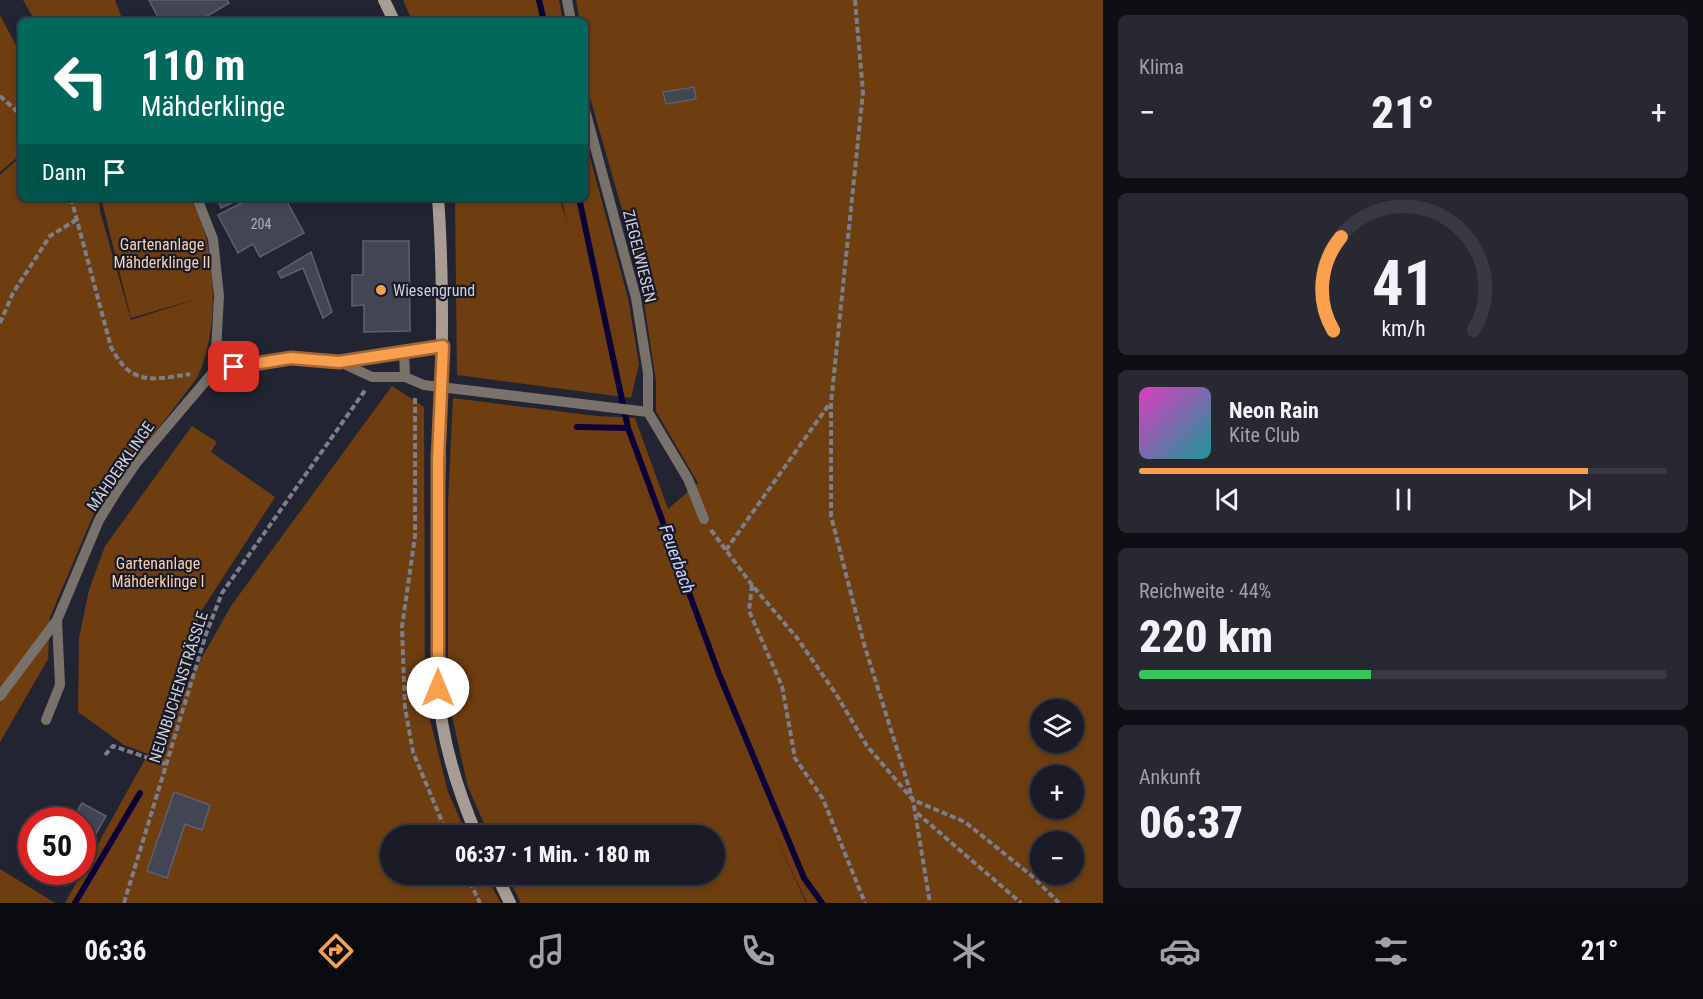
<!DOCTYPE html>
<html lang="de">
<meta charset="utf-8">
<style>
:root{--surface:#1a1b26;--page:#272832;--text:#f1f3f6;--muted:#9fa1a7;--line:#383943;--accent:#fa9f4e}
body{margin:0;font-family:"Roboto Condensed",sans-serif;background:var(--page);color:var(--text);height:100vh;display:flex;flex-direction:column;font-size:22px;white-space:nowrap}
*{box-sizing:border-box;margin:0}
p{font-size:20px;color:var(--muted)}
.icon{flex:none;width:33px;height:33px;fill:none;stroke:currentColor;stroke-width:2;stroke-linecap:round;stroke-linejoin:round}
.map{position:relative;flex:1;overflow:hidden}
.details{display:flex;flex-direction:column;gap:15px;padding:15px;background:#0e0f15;width:600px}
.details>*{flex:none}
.guide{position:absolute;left:18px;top:18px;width:570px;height:183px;border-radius:9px;box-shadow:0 3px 9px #0003,0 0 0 2px var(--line);background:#00695c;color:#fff;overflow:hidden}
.tools{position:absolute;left:1030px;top:699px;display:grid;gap:12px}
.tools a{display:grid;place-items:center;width:54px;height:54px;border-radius:50%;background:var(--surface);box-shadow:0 3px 9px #0003,0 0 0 2px var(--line);font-size:30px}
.speed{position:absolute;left:18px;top:807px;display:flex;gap:12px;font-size:30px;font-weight:700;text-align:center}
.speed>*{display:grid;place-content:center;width:78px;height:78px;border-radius:50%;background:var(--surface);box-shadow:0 3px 9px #0003,0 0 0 2px var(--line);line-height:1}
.speed .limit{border:9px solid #d22;background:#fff;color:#111}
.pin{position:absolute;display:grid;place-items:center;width:51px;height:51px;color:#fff;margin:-26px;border-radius:12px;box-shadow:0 3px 9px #0006}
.me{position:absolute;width:66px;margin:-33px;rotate:0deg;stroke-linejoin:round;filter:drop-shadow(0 0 4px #0008)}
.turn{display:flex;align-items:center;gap:21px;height:126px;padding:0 24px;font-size:27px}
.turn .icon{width:78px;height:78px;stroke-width:2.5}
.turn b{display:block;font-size:42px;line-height:51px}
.then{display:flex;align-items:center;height:57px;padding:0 24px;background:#0003;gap:12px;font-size:22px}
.big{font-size:45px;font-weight:800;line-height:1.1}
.details .widget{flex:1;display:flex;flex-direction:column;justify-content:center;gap:9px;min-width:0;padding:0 21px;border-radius:9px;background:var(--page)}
.details .dial{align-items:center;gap:0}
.dial svg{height:156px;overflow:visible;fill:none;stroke:var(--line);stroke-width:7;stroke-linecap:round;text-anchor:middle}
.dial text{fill:var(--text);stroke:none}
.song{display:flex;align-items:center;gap:18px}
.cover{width:72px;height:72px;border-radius:9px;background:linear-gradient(135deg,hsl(310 70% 55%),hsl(180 70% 35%))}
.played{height:6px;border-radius:3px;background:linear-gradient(90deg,var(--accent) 85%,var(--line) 85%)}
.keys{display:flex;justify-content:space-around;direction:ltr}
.heat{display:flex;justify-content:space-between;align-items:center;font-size:33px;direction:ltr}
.charge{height:9px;border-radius:4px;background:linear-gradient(90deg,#34c759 44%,var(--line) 0)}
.trip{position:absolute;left:380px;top:825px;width:345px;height:60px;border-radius:30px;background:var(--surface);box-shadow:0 3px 9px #0003,0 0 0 2px var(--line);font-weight:800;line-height:60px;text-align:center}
.tabs{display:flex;height:96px;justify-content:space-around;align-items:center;background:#0a0b0f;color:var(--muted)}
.tabs .icon{width:42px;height:42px}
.tabs .current{color:var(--accent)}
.tabs b{font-size:27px;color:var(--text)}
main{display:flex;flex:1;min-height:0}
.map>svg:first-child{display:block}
.green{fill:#6e3e10;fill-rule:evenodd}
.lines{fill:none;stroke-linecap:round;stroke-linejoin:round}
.stream{stroke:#0c0038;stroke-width:6}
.building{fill:#434554;stroke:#5e5f70;stroke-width:1.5}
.path{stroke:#7d7e8a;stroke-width:4;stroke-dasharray:6 3;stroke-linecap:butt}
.lane{stroke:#78716c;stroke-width:10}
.secondary{stroke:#a89d94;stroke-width:12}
.route-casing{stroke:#a26733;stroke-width:15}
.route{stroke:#fa9f4e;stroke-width:10}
.poi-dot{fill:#fa9f4e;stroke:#191a28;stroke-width:2}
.labels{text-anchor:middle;stroke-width:4.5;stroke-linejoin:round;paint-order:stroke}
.number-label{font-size:14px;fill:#adaeb8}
.park-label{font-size:16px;fill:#f8cfaf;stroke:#191a28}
.street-label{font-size:16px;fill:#d0d1da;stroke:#191a28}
.poi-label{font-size:16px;fill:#d0d1da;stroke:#191a28;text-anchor:start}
.water-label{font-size:18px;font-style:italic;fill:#cbcffd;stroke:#191a28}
</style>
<main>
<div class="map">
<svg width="1103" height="903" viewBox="0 0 1103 903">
<rect width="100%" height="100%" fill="#232432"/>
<g class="green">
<polygon points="23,0 115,0 123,21 35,21"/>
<polygon points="403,0 559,0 563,21 412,21"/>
<path d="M576,0H1103V903H807L769,822L806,903H521L507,875L714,874V836L489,835L468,787L448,699V503L453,398L597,416L635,418L668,509L698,483L656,411V381L643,296L631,241L585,80V21H580ZM1041,710H1074V742H1041ZM1041,776H1074V808H1041ZM1041,842H1074V874H1041Z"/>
<polygon points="0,15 21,55 21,154 0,172"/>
<polygon points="585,139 628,298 639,364 631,398 457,375 455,198 559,198 568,224 561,198 585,198"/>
<path d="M21,156V198H99L100,211L131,320L200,298L131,318L101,198H191C197,212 204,227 207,242C216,286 216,337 197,378L95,511L50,617L48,659L0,742V175Z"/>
<polygon points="392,386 424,407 425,700 448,792 467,835 390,836 390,874 485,875 501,903 65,903 148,754 124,745 78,712 79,638 89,590 105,546 192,426 217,442 211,452 275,497 200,613 173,709 231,606"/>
<polygon points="0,869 55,903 0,903"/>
</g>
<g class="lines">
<g class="stream">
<polyline points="539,0 544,21"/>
<polyline points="579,198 628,428 719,674 804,878 822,903"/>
<polyline points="577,427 628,428"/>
<polyline points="75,903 140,793"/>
</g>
</g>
<g class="building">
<polygon points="149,0 227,0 229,3 199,21 160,21"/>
<polygon points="694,87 696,99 666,104 663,92"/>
<polygon points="217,198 240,198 240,199 221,208"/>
<polygon points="251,198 285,198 304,233 260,257 253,244 238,253 218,215"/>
<polygon points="363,241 409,241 410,331 364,332 364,305 352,306 352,275 363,275"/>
<polygon points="311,252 332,312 323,318 303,268 281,278 278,272"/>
<polygon points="174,792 210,805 202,830 185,824 167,878 147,871"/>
<polygon points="82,803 106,816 82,858 82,820 72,820"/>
<polygon points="43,872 75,872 66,886"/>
</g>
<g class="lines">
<g class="path">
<polyline points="855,0 863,92 831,403 831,516 864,644 913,800 930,903"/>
<polyline points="0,96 21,115"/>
<path d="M71,198L111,347C131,386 152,380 190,374"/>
<polyline points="0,323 13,293 50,236 76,220"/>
<polyline points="415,398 415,536 402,627 405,708 413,752 448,836"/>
<polyline points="711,530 752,585 797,638 836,694 867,746 913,800 965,822 1032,876 1059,903"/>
<polyline points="726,550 830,403"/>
<polyline points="752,585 749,611 782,686 795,758 823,799 865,903"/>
<polyline points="105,755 113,746 166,764"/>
<polyline points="917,813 1021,903"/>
<polyline points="466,874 480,903"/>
<polyline points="124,903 206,634 222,593 366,389"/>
</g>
<g class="lane">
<polyline points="567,0 571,21"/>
<polyline points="585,110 636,298 648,373 648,412"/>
<polyline points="197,198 213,239 219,296 215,370"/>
<polyline points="404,352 405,377"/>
<polyline points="340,362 372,377 405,377 424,385 648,412 688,479 704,519"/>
<polyline points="0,696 57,620 99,520 117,491 137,462 215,370 291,358 339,362 443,346"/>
<polyline points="46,720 60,685 57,620"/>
</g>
<g class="secondary">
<polyline points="384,0 394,21"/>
<path d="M438,198C447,320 438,442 438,565C439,605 436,647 438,687C441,739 457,789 477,836"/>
<polyline points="496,874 510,903"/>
</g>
</g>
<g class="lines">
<g class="route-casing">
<polyline id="route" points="234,367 291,358 339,362 443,346 438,460 438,688"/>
</g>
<use href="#route" class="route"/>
</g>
<circle class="poi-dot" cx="381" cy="290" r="6"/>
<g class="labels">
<g class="number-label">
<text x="261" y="229">204</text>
</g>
<g class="park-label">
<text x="162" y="250">Gartenanlage<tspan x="162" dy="18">Mähderklinge II</tspan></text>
<text x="158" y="569">Gartenanlage<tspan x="158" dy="18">Mähderklinge I</tspan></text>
</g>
<g class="street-label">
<text transform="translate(640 256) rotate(76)" y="6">ZIEGELWIESEN</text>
<text transform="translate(120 466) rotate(-55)" y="6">MÄHDERKLINGE</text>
<text transform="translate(178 687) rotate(-72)" y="6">NEUNBUCHENSTRÄSSLE</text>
</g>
<g class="poi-label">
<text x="393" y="296">Wiesengrund</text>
</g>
<g class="water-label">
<text transform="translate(677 559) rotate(70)" y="6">Feuerbach</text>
</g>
</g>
</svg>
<div class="tools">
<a><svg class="icon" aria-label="layers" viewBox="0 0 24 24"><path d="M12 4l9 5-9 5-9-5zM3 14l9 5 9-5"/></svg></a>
<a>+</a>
<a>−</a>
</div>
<div class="speed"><div class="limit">50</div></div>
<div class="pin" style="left:234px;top:367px;background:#d93025"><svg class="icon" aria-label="arrive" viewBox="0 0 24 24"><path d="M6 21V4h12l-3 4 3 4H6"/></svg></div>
<svg class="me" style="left:438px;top:688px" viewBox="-20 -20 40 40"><circle r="19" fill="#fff"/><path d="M0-13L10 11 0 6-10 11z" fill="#fa9f4e"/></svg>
<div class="trip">06:37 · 1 Min. · 180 m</div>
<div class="guide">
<div class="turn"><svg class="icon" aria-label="left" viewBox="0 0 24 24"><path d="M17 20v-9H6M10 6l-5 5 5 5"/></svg><div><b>110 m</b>Mähderklinge</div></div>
<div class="then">Dann<svg class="icon" aria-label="arrive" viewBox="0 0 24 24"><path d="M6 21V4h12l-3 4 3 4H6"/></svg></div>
</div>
</div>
<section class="details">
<div class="widget"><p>Klima</p>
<div class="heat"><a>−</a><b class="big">21°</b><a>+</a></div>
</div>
<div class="widget dial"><svg viewBox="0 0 100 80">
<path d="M14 69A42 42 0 1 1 86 69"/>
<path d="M14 69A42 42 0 0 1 18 21" stroke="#fa9f4e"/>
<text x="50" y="56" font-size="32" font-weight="700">41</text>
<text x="50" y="72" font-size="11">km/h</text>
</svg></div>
<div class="widget">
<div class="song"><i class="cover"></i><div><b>Neon Rain</b><p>Kite Club</p></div></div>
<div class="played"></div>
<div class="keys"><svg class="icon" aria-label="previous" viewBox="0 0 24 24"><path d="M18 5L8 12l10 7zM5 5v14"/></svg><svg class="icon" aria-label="pause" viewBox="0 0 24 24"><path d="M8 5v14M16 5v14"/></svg><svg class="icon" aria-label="next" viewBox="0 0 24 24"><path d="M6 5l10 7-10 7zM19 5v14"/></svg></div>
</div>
<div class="widget"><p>Reichweite · 44%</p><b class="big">220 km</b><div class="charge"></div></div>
<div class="widget"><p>Ankunft</p><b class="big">06:37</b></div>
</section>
</main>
<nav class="tabs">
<b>06:36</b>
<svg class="icon current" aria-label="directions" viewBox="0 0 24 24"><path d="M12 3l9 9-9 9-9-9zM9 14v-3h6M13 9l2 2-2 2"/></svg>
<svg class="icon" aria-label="music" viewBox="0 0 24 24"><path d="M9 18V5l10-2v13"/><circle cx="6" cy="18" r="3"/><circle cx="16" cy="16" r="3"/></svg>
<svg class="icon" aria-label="phone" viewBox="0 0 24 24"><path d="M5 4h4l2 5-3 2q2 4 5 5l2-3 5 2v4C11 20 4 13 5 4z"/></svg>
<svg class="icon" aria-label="climate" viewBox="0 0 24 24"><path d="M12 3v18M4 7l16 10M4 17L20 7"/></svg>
<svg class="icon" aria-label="car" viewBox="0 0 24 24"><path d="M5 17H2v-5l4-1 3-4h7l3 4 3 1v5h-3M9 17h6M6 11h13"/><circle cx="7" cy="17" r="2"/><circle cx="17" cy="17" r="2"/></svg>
<svg class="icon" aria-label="filters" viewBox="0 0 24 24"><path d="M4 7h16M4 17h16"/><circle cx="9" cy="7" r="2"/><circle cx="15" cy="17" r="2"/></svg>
<b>21°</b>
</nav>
